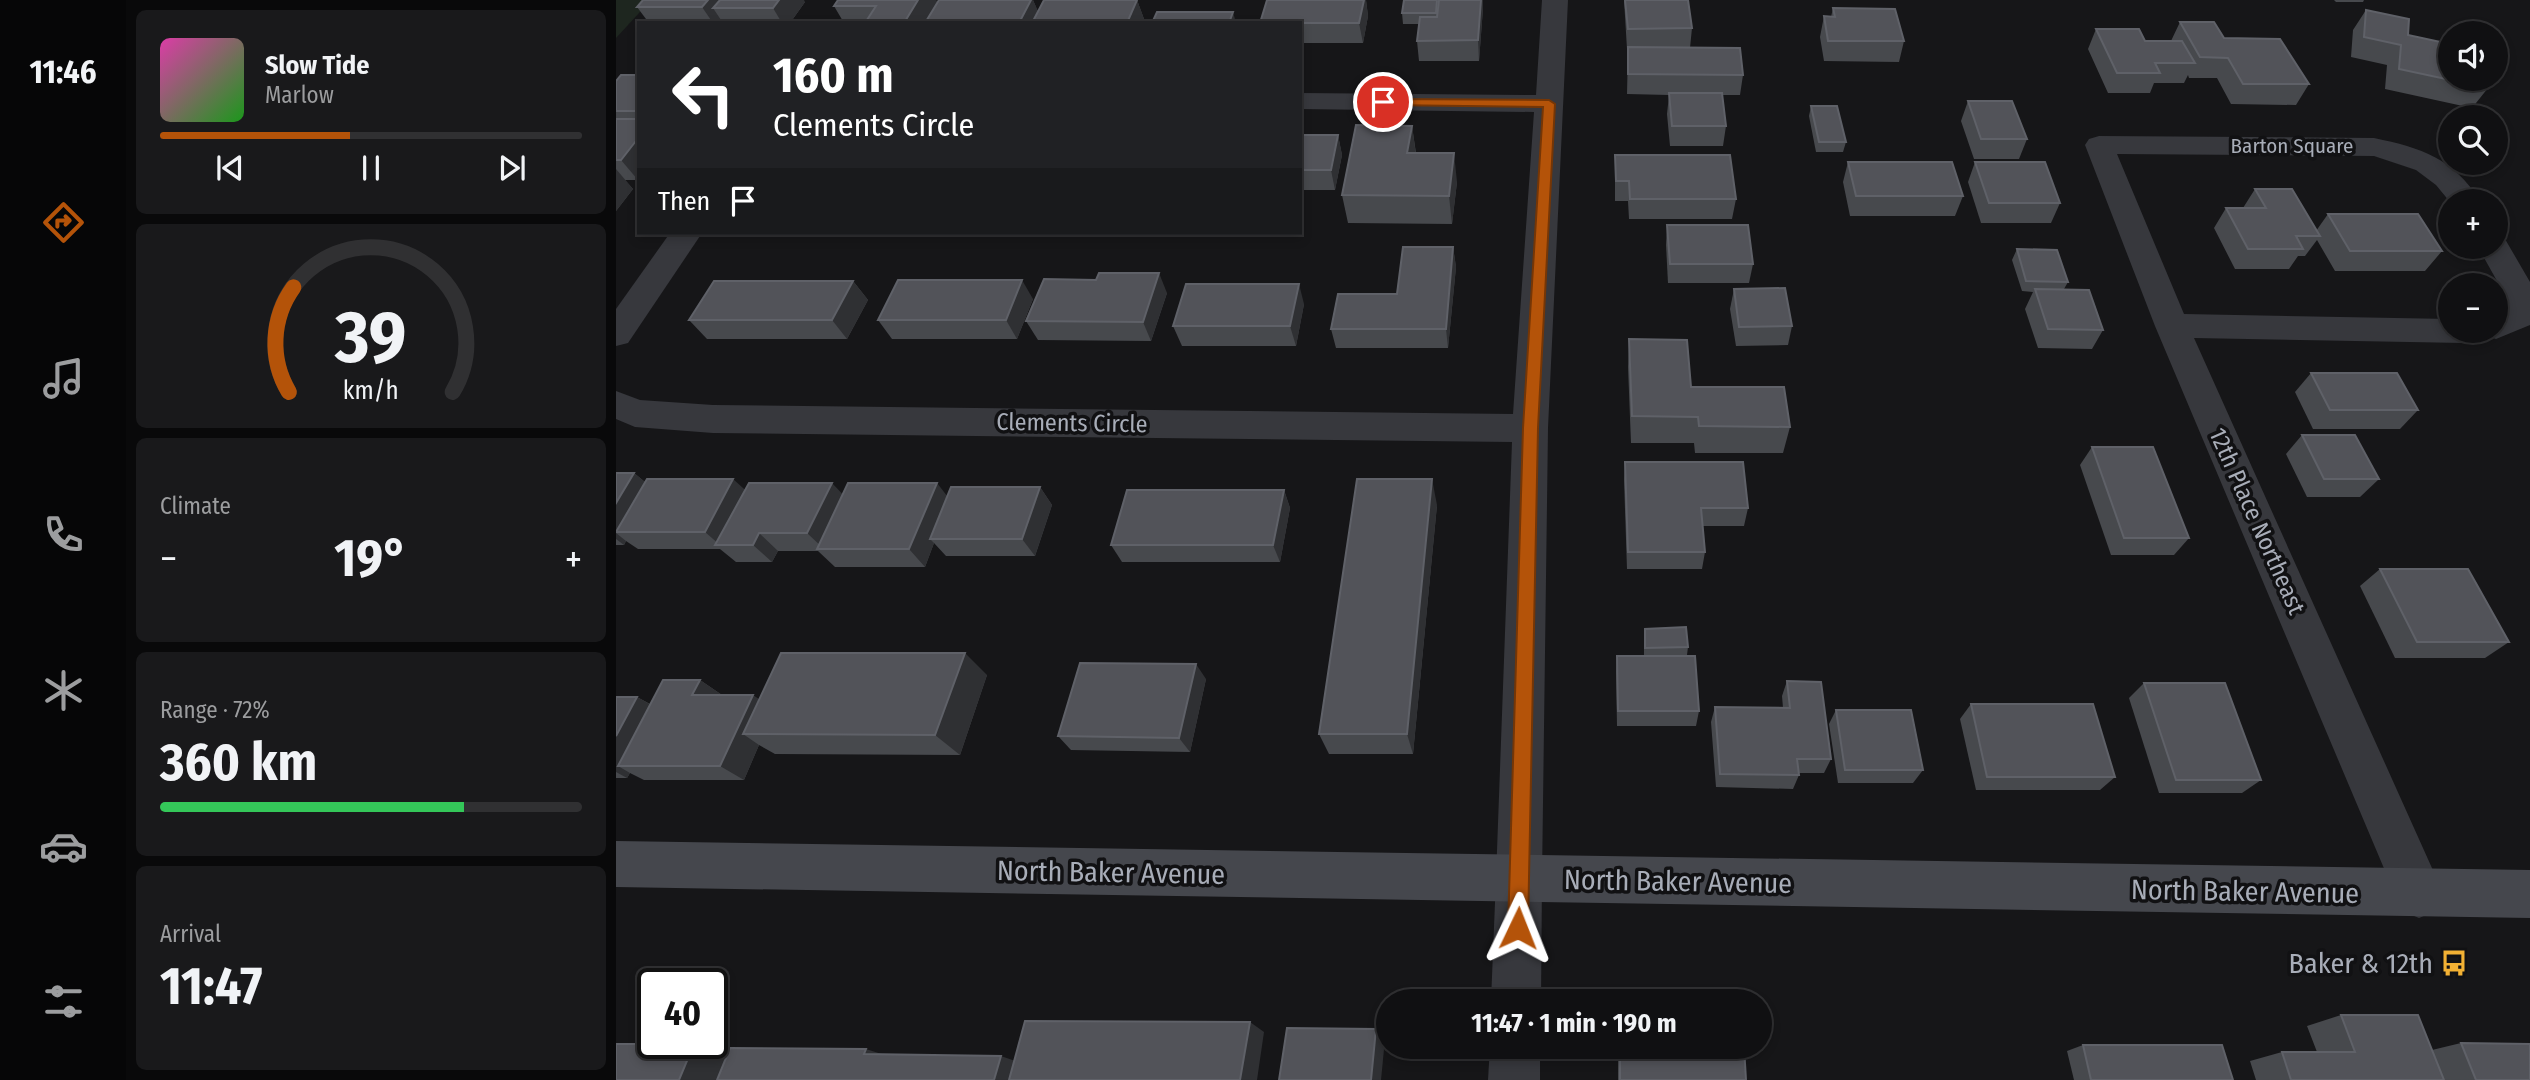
<!DOCTYPE html>
<meta charset="utf-8">
<style>
:root{--surface:#101012;--page:#19191b;--text:#f1f3f6;--muted:#9c9d9f;--line:#303032;--accent:#b45309}
body{margin:0;font-family:"Fira Sans Condensed",sans-serif;background:var(--page);color:var(--text);height:100vh;display:flex;flex-direction:column;font-size:26px;white-space:nowrap}
*{box-sizing:border-box;margin:0}
p{font-size:23px;color:var(--muted)}
.icon{flex:none;width:38px;height:38px;fill:none;stroke:currentColor;stroke-width:2;stroke-linecap:round;stroke-linejoin:round}
.map{position:relative;flex:1;overflow:hidden}
.side{display:flex;flex-direction:column;gap:10px;padding:10px;background:#09090a;width:490px}
.side>*{flex:none}
.guide{position:absolute;left:21px;top:21px;width:665px;height:214px;border-radius:0px;box-shadow:0 4px 10px #0003,0 0 0 2px var(--line);background:#202124;color:#fff;overflow:hidden}
.controls{position:absolute;left:1822px;top:21px;display:grid;gap:14px}
.controls a{display:grid;place-items:center;width:70px;height:70px;border-radius:50%;background:var(--surface);box-shadow:0 4px 10px #0003,0 0 0 2px var(--line);font-size:35px}
.speed{position:absolute;left:21px;top:968px;display:flex;gap:14px;font-size:35px;font-weight:700;text-align:center}
.speed>*{display:grid;place-content:center;width:91px;height:91px;border-radius:50%;background:var(--surface);box-shadow:0 4px 10px #0003,0 0 0 2px var(--line);line-height:1}
.speed .limit{border:4px solid #111;border-radius:10px;background:#fff;color:#111}
.pin{position:absolute;display:grid;place-items:center;width:60px;height:60px;color:#fff;margin:-30px;border:4px solid #fff;border-radius:50%;box-shadow:0 2px 7px #0007}
.me{position:absolute;width:77px;margin:-38px;rotate:2deg;stroke-linejoin:round;filter:drop-shadow(0 0 5px #0008)}
.turn{display:flex;align-items:center;gap:24px;height:147px;padding:0 21px;font-size:32px}
.turn .icon{width:91px;height:91px;stroke-width:2.5}
.turn b{display:block;font-size:49px;line-height:60px}
.then{display:flex;align-items:center;height:66px;padding:0 21px;background:#0003;gap:14px;font-size:26px}
.big{font-size:52px;font-weight:700;line-height:1.1}
.side .card{flex:1;display:flex;flex-direction:column;justify-content:center;gap:10px;min-width:0;padding:0 24px;border-radius:10px;background:var(--page)}
.side .dial{align-items:center;gap:0}
.dial svg{height:182px;overflow:visible;fill:none;stroke:var(--line);stroke-width:7;stroke-linecap:round;text-anchor:middle}
.dial text{fill:var(--text);stroke:none}
.song{display:flex;align-items:center;gap:21px}
.cover{width:84px;height:84px;border-radius:10px;background:linear-gradient(135deg,hsl(320 70% 55%),hsl(120 70% 35%))}
.played{height:7px;border-radius:4px;background:linear-gradient(90deg,var(--accent) 45%,var(--line) 45%)}
.keys{display:flex;justify-content:space-around;direction:ltr}
.heat{display:flex;justify-content:space-between;align-items:center;font-size:38px;direction:ltr}
.charge{height:10px;border-radius:5px;background:linear-gradient(90deg,#34c759 72%,var(--line) 0)}
.trip{position:absolute;left:760px;top:989px;width:396px;height:70px;border-radius:35px;background:var(--surface);box-shadow:0 4px 10px #0003,0 0 0 2px var(--line);font-weight:700;line-height:70px;text-align:center}
main{display:flex;flex:1;min-height:0}
.tab-bar{display:flex;flex-direction:column;width:126px;justify-content:space-around;align-items:center;background:#060607;color:var(--muted)}
.tab-bar .icon{width:49px;height:49px}
.tab-bar .on{color:var(--accent)}
.tab-bar b{font-size:32px;color:var(--text)}
.map>svg:first-child{display:block}
.green{fill:#1e261f}
.lines{fill:none;stroke-linecap:round;stroke-linejoin:round}
.minor{fill:#37383d;fill-rule:evenodd}
.tertiary{fill:#37383d;fill-rule:evenodd}
.secondary{fill:#45474d;fill-rule:evenodd}
.wall{fill:#47494d}
.shaded-wall{fill:#2f3033}
.building{fill:#525359;stroke:#5f6168;stroke-width:2}
.route{fill:#b45309;stroke:#753606;stroke-width:2}
.labels{text-anchor:middle;stroke-width:7;stroke-linejoin:round;paint-order:stroke}
.far-street-label{font-size:21px;fill:#a8adb8;stroke:#111113}
.street-label{font-size:24px;fill:#a8adb8;stroke:#111113}
.near-street-label{font-size:28px;fill:#a8adb8;stroke:#111113}
.near-poi-label{font-size:28px;fill:#a8adb8;stroke:#111113;text-anchor:end}
</style>
<main>
<nav class="tab-bar">
<b>11:46</b>
<svg class="icon on" aria-label="directions" viewBox="0 0 24 24"><path d="M12 3l9 9-9 9-9-9zM9 14v-3h6M13 9l2 2-2 2"/></svg>
<svg class="icon" aria-label="music" viewBox="0 0 24 24"><path d="M9 18V5l10-2v13"/><circle cx="6" cy="18" r="3"/><circle cx="16" cy="16" r="3"/></svg>
<svg class="icon" aria-label="phone" viewBox="0 0 24 24"><path d="M5 4h4l2 5-3 2q2 4 5 5l2-3 5 2v4C11 20 4 13 5 4z"/></svg>
<svg class="icon" aria-label="climate" viewBox="0 0 24 24"><path d="M12 3v18M4 7l16 10M4 17L20 7"/></svg>
<svg class="icon" aria-label="car" viewBox="0 0 24 24"><path d="M5 17H2v-5l4-1 3-4h7l3 4 3 1v5h-3M9 17h6M6 11h13"/><circle cx="7" cy="17" r="2"/><circle cx="17" cy="17" r="2"/></svg>
<svg class="icon" aria-label="filters" viewBox="0 0 24 24"><path d="M4 7h16M4 17h16"/><circle cx="9" cy="7" r="2"/><circle cx="15" cy="17" r="2"/></svg>
</nav>
<section class="side">
<div class="card">
<div class="song"><i class="cover"></i><div><b>Slow Tide</b><p>Marlow</p></div></div>
<div class="played"></div>
<div class="keys"><svg class="icon" aria-label="previous" viewBox="0 0 24 24"><path d="M18 5L8 12l10 7zM5 5v14"/></svg><svg class="icon" aria-label="pause" viewBox="0 0 24 24"><path d="M8 5v14M16 5v14"/></svg><svg class="icon" aria-label="next" viewBox="0 0 24 24"><path d="M6 5l10 7-10 7zM19 5v14"/></svg></div>
</div>
<div class="card dial"><svg viewBox="0 0 100 80">
<path d="M14 69A42 42 0 1 1 86 69"/>
<path d="M14 69A42 42 0 0 1 16 23" stroke="#b45309"/>
<text x="50" y="56" font-size="32" font-weight="700">39</text>
<text x="50" y="72" font-size="11">km/h</text>
</svg></div>
<div class="card"><p>Climate</p>
<div class="heat"><a>−</a><b class="big">19°</b><a>+</a></div>
</div>
<div class="card"><p>Range · 72%</p><b class="big">360 km</b><div class="charge"></div></div>
<div class="card"><p>Arrival</p><b class="big">11:47</b></div>
</section>
<div class="map">
<svg width="1914" height="1080" viewBox="0 0 1914 1080">
<rect width="100%" height="100%" fill="#161618"/>
<polygon class="green" points="0,0 35,0 0,38"/>
<g class="lines">
<g class="minor">
<polygon points="926,0 952,0 932,428 926,878 920,895 903,901 886,895 880,878 896,442 97,433 19,427 0,419 0,391 24,400 97,405 897,414 918,112 684,109 684,93 920,95"/>
<path d="M1483,136L1758,138C1806,148 1837,158 1864,201L1834,202L1820,185L1800,170L1758,156L1501,154L1568,314L1834,319V331H1865L1860,340L1848,343L1578,338L1820,877L1827,894L1820,911L1803,918L1786,911L1539,326L1469,145L1473,139Z"/>
<polygon points="54,233 86,233 12,343 0,346 0,309"/>
<polygon points="1880,237 1889,239 1914,282 1914,325 1880,339 1868,335 1865,331 1880,331 1880,313 1887,310 1890,297 1862,247 1880,247"/>
</g>
<g class="tertiary">
<polygon points="903,855 920,861 926,878 925,1001 875,1001 880,878 886,861"/>
<polygon points="874,1046 924,1046 924,1080 872,1080"/>
</g>
<polygon class="secondary" points="0,841 1914,870 1914,918 0,887"/>
</g>
<g class="wall">
<polygon points="222,0 320,0 321,2 417,0 422,12 428,0 521,0 528,19 526,23 228,23 218,6"/>
<polygon points="651,0 750,0 752,16 747,43 684,43 684,23"/>
<polygon points="823,0 867,0 867,8 863,61 803,61 801,41 803,24 787,24 786,13"/>
<polygon points="1008,0 1072,0 1076,28 1074,48 1127,75 1124,95 1106,95 1110,126 1107,146 1054,146 1051,114 1053,95 1011,94 1012,49 1011,49"/>
<polygon points="1718,0 1748,0 1747,2 1720,2"/>
<polygon points="189,2 174,23 107,23 105,20 104,23 33,23 21,7"/>
<polygon points="1217,8 1288,41 1283,62 1208,61 1204,37 1208,16 1215,17"/>
<polygon points="1750,10 1872,88 1856,108 1769,89 1771,65 1735,57 1737,30"/>
<polygon points="1564,22 1608,38 1693,84 1680,105 1615,104 1601,78 1573,78 1572,75 1568,83 1538,83 1534,93 1492,93 1472,49 1480,29 1529,41 1555,41"/>
<polygon points="23,75 23,180 9,180 17,189 0,211 0,81"/>
<polygon points="1352,101 1411,139 1403,159 1358,159 1345,121"/>
<polygon points="1195,106 1230,142 1227,152 1200,152 1193,116"/>
<polygon points="796,126 800,153 841,182 836,224 732,223 726,195"/>
<polygon points="684,135 722,135 726,155 719,190 684,190"/>
<polygon points="999,155 1120,199 1116,219 1013,219 1012,201 999,201"/>
<polygon points="1232,162 1347,196 1339,216 1234,216 1227,182"/>
<polygon points="1359,162 1444,203 1435,223 1365,223 1352,182"/>
<polygon points="1639,189 1700,231 1712,214 1826,251 1809,271 1719,271 1701,240 1689,256 1682,256 1673,269 1619,269 1598,228 1610,208 1627,208"/>
<polygon points="1051,225 1137,264 1133,283 1052,283 1050,245"/>
<polygon points="837,247 840,267 832,348 720,348 715,329 781,294"/>
<polygon points="1401,249 1452,282 1448,289 1487,330 1476,349 1422,348 1409,309 1417,292 1406,291 1396,260"/>
<polygon points="237,281 252,300 231,339 91,339 73,320"/>
<polygon points="1118,289 1176,326 1172,345 1120,346 1114,309"/>
<polygon points="551,293 535,341 422,340 410,321"/>
<polygon points="417,299 401,339 276,339 262,320"/>
<polygon points="688,304 680,346 566,346 557,326"/>
<polygon points="1013,339 1075,387 1174,427 1167,453 1079,453 1078,443 1015,443 1012,367"/>
<polygon points="1695,373 1802,410 1784,429 1697,429 1679,392"/>
<polygon points="1686,435 1763,479 1744,497 1691,497 1670,454"/>
<polygon points="1476,447 1573,538 1558,555 1495,555 1464,465"/>
<polygon points="1009,462 1132,508 1128,526 1087,526 1089,552 1086,569 1011,569 1008,480"/>
<polygon points="0,473 18,473 29,482 129,490 227,494 332,496 424,487 436,505 419,556 330,556 318,543 309,567 219,567 202,551 162,551 156,562 120,562 104,549 22,549 10,541 8,545 0,545"/>
<polygon points="668,490 674,508 664,562 506,562 495,545"/>
<polygon points="821,505 797,754 713,754 703,734"/>
<polygon points="1764,569 1893,642 1869,658 1779,658 1744,586"/>
<polygon points="1029,629 1072,647 1071,655 1039,656 1083,711 1080,726 1001,726 1000,671 1001,656 1028,656 1028,637"/>
<polygon points="371,675 344,755 159,754 143,745 128,780 28,780 14,773 11,778 0,778 0,697 21,697 34,704 84,680 106,695 143,699"/>
<polygon points="590,679 574,752 455,750 442,736"/>
<polygon points="1171,681 1215,759 1208,773 1183,773 1183,775 1177,789 1100,787 1095,722 1099,707 1167,708 1166,696"/>
<polygon points="1528,683 1645,780 1626,793 1543,793 1513,698"/>
<polygon points="1355,704 1499,777 1484,790 1360,790 1344,719"/>
<polygon points="1220,710 1307,770 1297,783 1222,783 1213,724"/>
<polygon points="1725,1015 1816,1050 1845,1043 1914,1080 1640,1080 1634,1061 1666,1052 1701,1052 1691,1026"/>
<polygon points="1467,1045 1617,1080 1458,1080 1451,1051"/>
<polygon points="1002,1046 1128,1046 1130,1080 1002,1080"/>
</g>
<g class="shaded-wall">
<polygon points="92,0 117,0 97,8 105,20 104,23 97,23 86,7"/>
<polygon points="163,0 188,0 189,2 174,23 166,23 157,8"/>
<polygon points="302,0 320,0 322,4 311,23 288,23"/>
<polygon points="415,0 417,0 425,18 422,23 403,23"/>
<polygon points="521,0 528,19 526,23 511,23"/>
<polygon points="748,0 750,0 752,16 747,43 743,23"/>
<polygon points="865,0 867,0 867,8 863,61 862,40"/>
<polygon points="617,12 620,23 613,23"/>
<polygon points="796,126 800,155 791,153"/>
<polygon points="722,135 726,155 719,190 715,170"/>
<polygon points="23,137 23,180 22,180 5,160"/>
<polygon points="838,153 841,182 836,224 833,196"/>
<polygon points="0,169 17,189 0,211"/>
<polygon points="837,247 840,267 832,348 830,329"/>
<polygon points="543,273 551,293 535,341 527,322"/>
<polygon points="406,280 417,299 401,339 390,320"/>
<polygon points="237,281 252,300 231,339 216,320"/>
<polygon points="683,284 688,304 680,346 674,326"/>
<polygon points="18,473 40,491 0,532 0,503"/>
<polygon points="117,479 137,497 104,545 89,532"/>
<polygon points="816,479 821,505 797,754 791,734"/>
<polygon points="216,483 233,501 208,549 191,533"/>
<polygon points="321,483 335,501 314,539 318,543 309,567 293,549"/>
<polygon points="424,487 436,505 419,556 406,539"/>
<polygon points="668,490 674,508 664,562 657,545"/>
<polygon points="0,533 10,541 8,545 0,539"/>
<polygon points="143,533 162,551 156,562 137,545"/>
<polygon points="349,653 371,675 344,755 319,735"/>
<polygon points="580,664 590,679 574,752 563,738"/>
<polygon points="84,680 106,695 76,695"/>
<polygon points="137,695 159,710 127,734 143,745 128,780 104,766"/>
<polygon points="21,697 46,711 2,766 14,773 11,778 0,772 0,736"/>
<polygon points="634,1022 648,1032 641,1080 624,1080"/>
<polygon points="760,1029 769,1039 765,1080 755,1080"/>
<polygon points="78,1044 117,1054 107,1080 63,1080"/>
<polygon points="250,1049 281,1059 248,1054"/>
<polygon points="385,1056 411,1065 407,1080 378,1080"/>
</g>
<g class="building">
<polygon points="27,0 92,0 86,7 21,7"/>
<polygon points="104,0 163,0 157,8 97,8"/>
<polygon points="222,0 302,0 288,23 249,23 260,6 218,6"/>
<polygon points="323,0 415,0 403,23 309,23"/>
<polygon points="428,0 521,0 511,23 416,23"/>
<polygon points="651,0 748,0 743,23 644,23"/>
<polygon points="788,0 821,0 820,13 786,13"/>
<polygon points="823,0 865,0 862,40 801,41 804,17 821,17"/>
<polygon points="1009,0 1072,0 1076,28 1012,29"/>
<polygon points="1217,8 1279,9 1288,41 1212,41 1208,16 1219,17"/>
<polygon points="1750,10 1793,19 1792,35 1834,44 1834,79 1871,79 1872,88 1783,69 1785,45 1748,37"/>
<polygon points="541,12 617,12 613,23 536,23"/>
<polygon points="1564,22 1598,22 1608,38 1664,39 1693,84 1627,84 1612,58 1584,57"/>
<polygon points="1480,29 1523,29 1529,41 1566,41 1579,63 1539,63 1544,73 1501,73"/>
<polygon points="1012,47 1124,48 1127,75 1012,74"/>
<polygon points="5,75 23,75 23,111 0,111 0,81"/>
<polygon points="1053,93 1106,93 1110,126 1056,126"/>
<polygon points="1352,101 1396,101 1411,139 1365,139"/>
<polygon points="1195,106 1221,106 1230,142 1203,142"/>
<polygon points="0,119 23,119 23,137 5,160 0,160"/>
<polygon points="740,125 796,126 791,153 838,153 833,196 726,195"/>
<polygon points="684,135 722,135 715,170 684,170"/>
<polygon points="999,155 1114,155 1120,199 1014,199 1013,181 1000,181"/>
<polygon points="1232,162 1336,162 1347,196 1240,196"/>
<polygon points="1359,162 1429,162 1444,203 1373,203"/>
<polygon points="1639,189 1676,189 1704,236 1680,236 1687,249 1632,249 1610,208 1650,208"/>
<polygon points="1712,214 1802,214 1826,251 1734,251"/>
<polygon points="1051,225 1132,225 1137,264 1054,264"/>
<polygon points="787,247 837,247 830,329 715,329 722,294 781,294"/>
<polygon points="1401,249 1441,250 1452,282 1410,281"/>
<polygon points="483,273 543,273 527,322 410,321 428,279 480,280"/>
<polygon points="282,280 406,280 390,320 262,320"/>
<polygon points="98,281 237,281 216,320 73,320"/>
<polygon points="570,284 683,284 674,326 557,326"/>
<polygon points="1169,288 1176,326 1123,327 1118,289"/>
<polygon points="1419,289 1473,290 1487,330 1432,329"/>
<polygon points="1013,339 1071,340 1075,387 1168,387 1174,427 1083,426 1082,417 1016,416"/>
<polygon points="1695,373 1781,373 1802,410 1714,410"/>
<polygon points="1686,435 1739,435 1763,479 1708,479"/>
<polygon points="1476,447 1537,447 1573,538 1508,538"/>
<polygon points="1009,462 1127,462 1132,508 1085,508 1089,552 1012,552"/>
<polygon points="0,473 18,473 0,503"/>
<polygon points="31,479 117,479 89,532 0,532"/>
<polygon points="741,479 816,479 791,734 703,734"/>
<polygon points="133,483 216,483 191,533 143,533 137,545 99,545"/>
<polygon points="232,483 321,483 293,549 201,549"/>
<polygon points="335,487 424,487 406,539 314,539"/>
<polygon points="511,490 668,490 657,545 495,545"/>
<polygon points="1764,569 1852,569 1893,642 1801,642"/>
<polygon points="1070,627 1072,647 1029,648 1029,629"/>
<polygon points="165,653 349,653 319,735 127,734"/>
<polygon points="1001,656 1079,656 1083,711 1002,711"/>
<polygon points="464,663 580,664 563,738 442,736"/>
<polygon points="47,680 84,680 76,695 137,695 104,766 2,766"/>
<polygon points="1171,681 1205,682 1215,759 1181,759 1183,775 1104,774 1099,707 1174,708"/>
<polygon points="1528,683 1609,683 1645,780 1560,780"/>
<polygon points="0,697 21,697 0,736"/>
<polygon points="1355,704 1477,704 1499,777 1371,777"/>
<polygon points="1220,710 1295,710 1307,770 1229,770"/>
<polygon points="1725,1015 1802,1015 1828,1080 1675,1080 1666,1052 1739,1052"/>
<polygon points="409,1021 634,1022 624,1080 393,1080"/>
<polygon points="671,1028 760,1029 755,1080 663,1080"/>
<polygon points="1845,1043 1914,1044 1914,1080 1860,1080"/>
<polygon points="0,1044 78,1044 63,1080 0,1080"/>
<polygon points="1467,1045 1606,1045 1617,1080 1475,1080"/>
<polygon points="1004,1046 1128,1046 1130,1080 1004,1080"/>
<polygon points="114,1048 250,1049 248,1054 385,1056 378,1080 101,1080"/>
</g>
<polygon class="route" points="763,99 933,100 939,104 922,428 912,928 909,935 902,937 895,935 892,928 907,428 927,107 767,105 761,102"/>
<defs>
<g id="bus-bare" transform="scale(2.1)"><path d="M-5-6H5V4H4V6H2V4H-2V6H-4V4H-5ZM-3.5-4V0h7V-4ZM-3.5 1.2v1.5H-2V1.2ZM2 1.2v1.5H3.5V1.2Z" fill="#f2b134" stroke="#111113" stroke-width="2.5" paint-order="stroke"/></g>
</defs>
<g fill-rule="evenodd">
<use href="#bus-bare" x="1838" y="963"/>
</g>
<g class="labels">
<g class="far-street-label">
<text x="1676" y="153">Barton Square</text>
</g>
<g class="street-label">
<text transform="translate(456 423) rotate(1)" y="8">Clements Circle</text>
<text transform="translate(1641 521) rotate(66)" y="8">12th Place Northeast</text>
</g>
<g class="near-street-label">
<text transform="translate(495 872) rotate(1)" y="10">North Baker Avenue</text>
<text transform="translate(1062 881) rotate(1)" y="10">North Baker Avenue</text>
<text transform="translate(1629 891) rotate(1)" y="10">North Baker Avenue</text>
</g>
<g class="near-poi-label">
<text x="1817" y="973">Baker &amp; 12th</text>
</g>
</g>
</svg>
<div class="controls">
<a><svg class="icon" aria-label="sound" viewBox="0 0 24 24"><path d="M4 9h4l5-4v14l-5-4H4zM17 9q2 3 0 6"/></svg></a>
<a><svg class="icon" aria-label="search" viewBox="0 0 24 24"><circle cx="10" cy="10" r="6"/><path d="M15 15l6 6"/></svg></a>
<a>+</a>
<a>−</a>
</div>
<div class="speed"><div class="limit">40</div></div>
<div class="pin" style="left:767px;top:102px;background:#d93025"><svg class="icon" aria-label="arrive" viewBox="0 0 24 24"><path d="M6 21V4h12l-3 4 3 4H6"/></svg></div>
<svg class="me" style="left:902px;top:928px" viewBox="-20 -20 40 40"><path d="M0-17L14 15 0 8-14 15z" fill="#b45309" stroke="#fff" stroke-width="4"/></svg>
<div class="trip">11:47 · 1 min · 190 m</div>
<div class="guide">
<div class="turn"><svg class="icon" aria-label="left" viewBox="0 0 24 24"><path d="M17 20v-9H6M10 6l-5 5 5 5"/></svg><div><b>160 m</b>Clements Circle</div></div>
<div class="then">Then<svg class="icon" aria-label="arrive" viewBox="0 0 24 24"><path d="M6 21V4h12l-3 4 3 4H6"/></svg></div>
</div>
</div>
</main>
